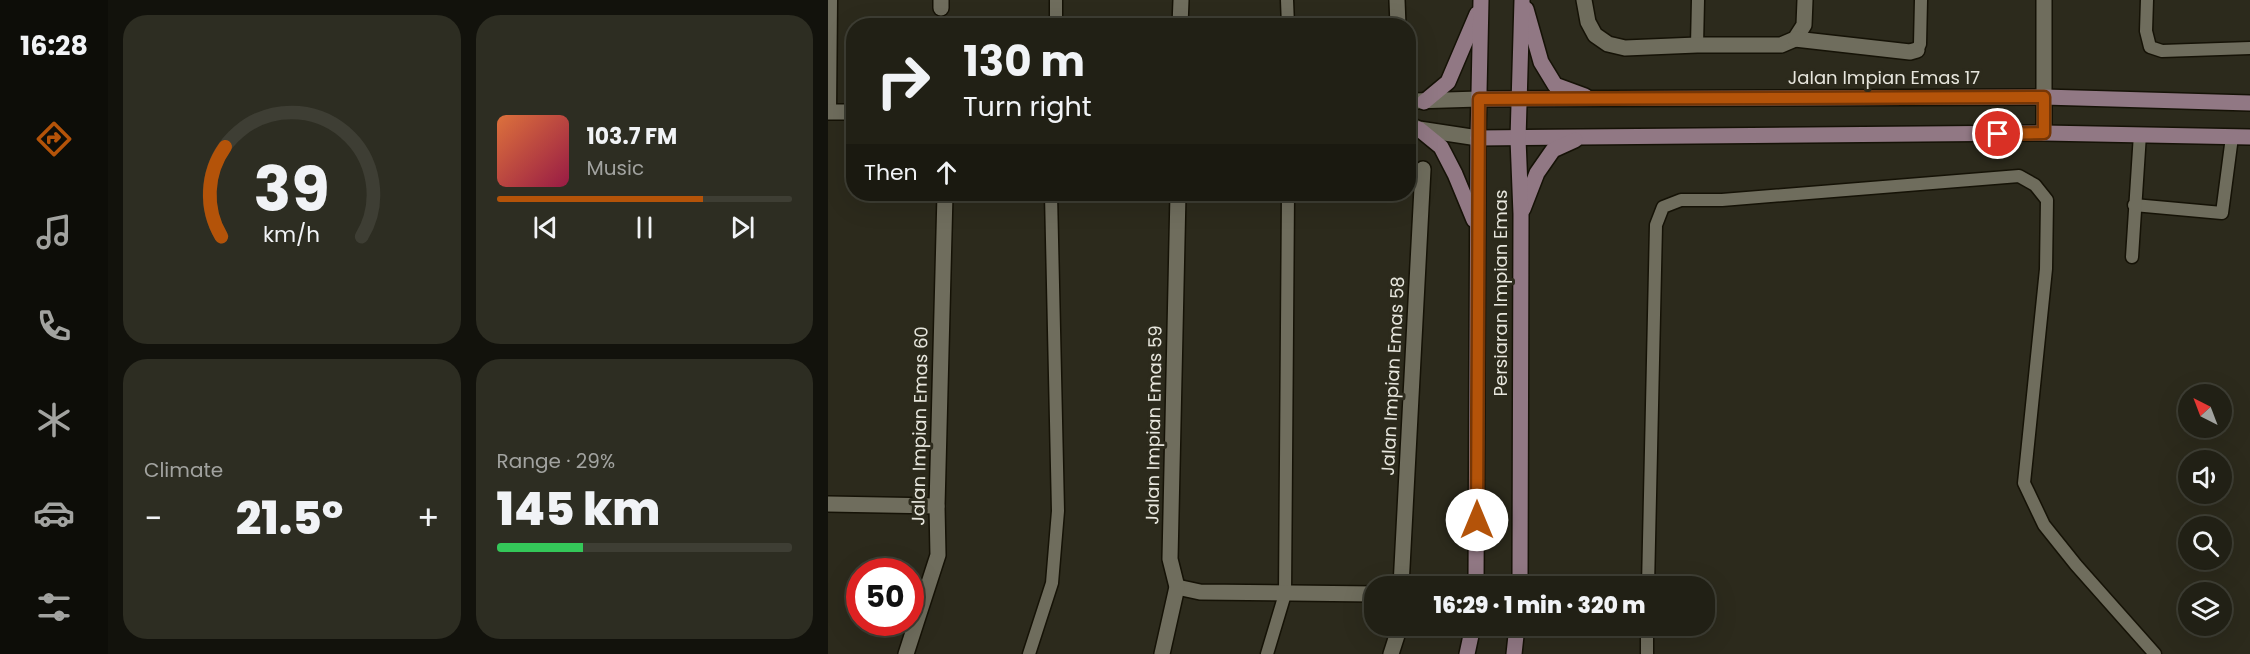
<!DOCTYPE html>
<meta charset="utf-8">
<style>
:root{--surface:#212015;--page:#2d2d22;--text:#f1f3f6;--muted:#a2a3a0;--line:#3e3e34;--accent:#b45309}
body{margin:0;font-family:Poppins,sans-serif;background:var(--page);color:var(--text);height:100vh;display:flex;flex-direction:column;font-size:22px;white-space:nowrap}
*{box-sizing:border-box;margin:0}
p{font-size:20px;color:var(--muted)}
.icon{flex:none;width:33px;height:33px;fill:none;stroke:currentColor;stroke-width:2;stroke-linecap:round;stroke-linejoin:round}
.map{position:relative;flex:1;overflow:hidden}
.panel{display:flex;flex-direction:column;gap:15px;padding:15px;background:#12120c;width:720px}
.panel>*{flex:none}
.guide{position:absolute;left:18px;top:18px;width:570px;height:183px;border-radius:24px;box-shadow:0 6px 24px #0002,0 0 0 2px var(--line);background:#212015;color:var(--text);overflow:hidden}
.needle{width:39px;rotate:318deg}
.buttons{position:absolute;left:1350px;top:384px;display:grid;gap:12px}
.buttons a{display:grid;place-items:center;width:54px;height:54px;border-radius:50%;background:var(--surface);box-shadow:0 6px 24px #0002,0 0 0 2px var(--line);font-size:30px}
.speed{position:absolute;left:18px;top:558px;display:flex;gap:12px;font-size:30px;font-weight:700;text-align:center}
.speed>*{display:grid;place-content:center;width:78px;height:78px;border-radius:50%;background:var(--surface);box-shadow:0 6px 24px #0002,0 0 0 2px var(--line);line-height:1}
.speed .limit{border:9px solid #d22;background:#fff;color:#111}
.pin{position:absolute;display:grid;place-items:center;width:51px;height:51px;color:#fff;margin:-26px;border:3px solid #fff;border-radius:50%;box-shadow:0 2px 6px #0007}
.me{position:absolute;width:66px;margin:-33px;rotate:0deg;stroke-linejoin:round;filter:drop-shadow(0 0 4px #0008)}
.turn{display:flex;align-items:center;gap:21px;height:126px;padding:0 18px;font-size:27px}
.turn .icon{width:78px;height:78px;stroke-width:2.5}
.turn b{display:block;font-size:42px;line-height:51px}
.then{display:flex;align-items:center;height:57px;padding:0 18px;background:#0003;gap:12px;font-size:22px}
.big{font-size:45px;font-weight:800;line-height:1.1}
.panel .tile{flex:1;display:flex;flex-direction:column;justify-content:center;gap:9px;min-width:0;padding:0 21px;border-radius:24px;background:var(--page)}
.panel .dial{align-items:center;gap:0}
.dial svg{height:156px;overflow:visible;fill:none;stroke:var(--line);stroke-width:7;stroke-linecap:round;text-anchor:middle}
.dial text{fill:var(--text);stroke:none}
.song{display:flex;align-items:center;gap:18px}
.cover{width:72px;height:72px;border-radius:9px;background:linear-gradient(135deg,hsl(20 70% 55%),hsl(340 70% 35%))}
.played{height:6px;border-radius:3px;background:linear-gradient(90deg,var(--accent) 70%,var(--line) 70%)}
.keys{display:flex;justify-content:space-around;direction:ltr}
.heat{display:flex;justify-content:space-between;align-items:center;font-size:33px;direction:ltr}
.charge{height:9px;border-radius:4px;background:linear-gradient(90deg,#34c759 29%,var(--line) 0)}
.panel .tiles{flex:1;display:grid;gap:15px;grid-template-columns:repeat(2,1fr)}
.trip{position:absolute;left:536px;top:576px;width:351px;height:60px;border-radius:24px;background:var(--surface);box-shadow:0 6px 24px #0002,0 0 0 2px var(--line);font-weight:800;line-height:60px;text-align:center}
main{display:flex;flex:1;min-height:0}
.tab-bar{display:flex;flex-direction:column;width:108px;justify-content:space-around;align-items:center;background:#0d0d08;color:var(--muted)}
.tab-bar .icon{width:42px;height:42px}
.tab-bar .current{color:var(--accent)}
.tab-bar b{font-size:27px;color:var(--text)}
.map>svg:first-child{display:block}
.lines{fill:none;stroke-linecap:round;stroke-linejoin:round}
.lane-casing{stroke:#151206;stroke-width:15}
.street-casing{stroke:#151206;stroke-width:18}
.secondary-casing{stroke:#151206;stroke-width:18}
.lane{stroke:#6f6d5d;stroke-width:12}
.street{stroke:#6f6d5d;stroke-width:15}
.secondary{stroke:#917884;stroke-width:15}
.route-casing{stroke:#753606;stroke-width:15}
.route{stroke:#b45309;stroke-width:10}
.labels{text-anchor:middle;stroke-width:6;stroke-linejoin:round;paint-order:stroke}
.street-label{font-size:18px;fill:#e7e6dd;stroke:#2c2a1c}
</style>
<main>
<nav class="tab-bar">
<b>16:28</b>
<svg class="icon current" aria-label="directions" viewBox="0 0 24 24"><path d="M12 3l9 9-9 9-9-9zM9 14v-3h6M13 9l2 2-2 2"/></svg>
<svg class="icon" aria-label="music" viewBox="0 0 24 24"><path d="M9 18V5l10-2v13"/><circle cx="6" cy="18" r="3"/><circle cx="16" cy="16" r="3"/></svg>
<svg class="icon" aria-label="phone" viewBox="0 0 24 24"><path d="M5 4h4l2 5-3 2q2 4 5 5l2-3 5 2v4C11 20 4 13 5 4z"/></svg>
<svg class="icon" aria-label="climate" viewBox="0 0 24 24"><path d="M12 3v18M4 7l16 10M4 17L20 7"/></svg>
<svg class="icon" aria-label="car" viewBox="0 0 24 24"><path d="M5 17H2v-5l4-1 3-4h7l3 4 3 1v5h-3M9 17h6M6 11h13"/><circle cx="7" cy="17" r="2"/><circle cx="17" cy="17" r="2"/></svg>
<svg class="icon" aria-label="filters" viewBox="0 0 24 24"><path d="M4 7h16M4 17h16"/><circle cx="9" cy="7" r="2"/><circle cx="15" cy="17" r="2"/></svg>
</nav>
<section class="panel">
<div class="tiles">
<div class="tile dial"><svg viewBox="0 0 100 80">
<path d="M14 69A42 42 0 1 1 86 69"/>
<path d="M14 69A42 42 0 0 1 16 23" stroke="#b45309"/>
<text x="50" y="56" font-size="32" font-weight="700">39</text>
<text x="50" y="72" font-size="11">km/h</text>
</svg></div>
<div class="tile">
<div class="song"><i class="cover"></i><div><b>103.7 FM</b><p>Music</p></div></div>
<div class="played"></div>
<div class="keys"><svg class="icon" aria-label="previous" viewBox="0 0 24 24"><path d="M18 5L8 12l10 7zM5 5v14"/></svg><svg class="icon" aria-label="pause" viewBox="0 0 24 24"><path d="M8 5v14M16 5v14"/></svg><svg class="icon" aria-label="next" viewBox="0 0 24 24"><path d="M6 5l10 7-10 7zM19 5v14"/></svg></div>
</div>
<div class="tile"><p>Climate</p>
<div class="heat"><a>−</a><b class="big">21.5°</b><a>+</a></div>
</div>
<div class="tile"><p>Range · 29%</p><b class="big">145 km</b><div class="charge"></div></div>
</div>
</section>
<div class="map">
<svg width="1422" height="654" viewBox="0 0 1422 654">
<rect width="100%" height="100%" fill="#2c2a1c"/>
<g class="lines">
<g class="lane-casing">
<g id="lane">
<polyline points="459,0 460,26"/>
<polyline points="1319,0 1318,31 1322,47 1334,51 1422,48"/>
<polyline points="228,26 228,0"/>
<polyline points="869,45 870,0"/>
<polyline points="1089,50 1092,44 1093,0"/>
<polyline points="2,112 3,0"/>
<polyline points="1306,205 1394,213 1404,137"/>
<polyline points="1304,257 1312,134"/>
<polyline points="820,586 828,225 835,207 853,200 894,200 1191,176 1207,185 1219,200 1218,269 1196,483 1216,525 1248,565 1327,654"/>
<polyline points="201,654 224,583 230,511 223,194"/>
<polyline points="439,654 457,594 460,194"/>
<polyline points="819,654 819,626"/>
</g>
</g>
<g class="street-casing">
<g id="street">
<polyline points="569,0 570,26"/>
<polyline points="756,0 760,22 767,35 780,44 797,48 869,45 953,45 967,39 976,25 977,0"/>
<polyline points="113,8 113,0"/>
<polyline points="352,26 353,0"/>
<polyline points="967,39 1082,52 1089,50"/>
<polyline points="580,106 586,101 651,99"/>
<polyline points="0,112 26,112"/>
<polyline points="580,124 591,129 650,138"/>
<polyline points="1216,133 1216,0"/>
<polyline points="0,504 109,506"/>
<polyline points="573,586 595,169"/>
<polyline points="349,587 372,592 546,594"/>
<polyline points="78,654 110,555 109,506 117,194"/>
<polyline points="334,654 349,587 342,559 350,194"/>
<polyline points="563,654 572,626"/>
</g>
</g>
<g class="secondary-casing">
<g id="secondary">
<polyline points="698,9 713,62 727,85 757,96"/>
<polyline points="651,99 1216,97 1422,103"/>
<polyline points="596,102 620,82 649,14"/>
<polyline points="591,129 613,147 627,174 646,220"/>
<polyline points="650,138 1216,133 1422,137"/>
<polyline points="695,209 709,173 725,150 747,140"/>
<polyline points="648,586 650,138 653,0"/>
<polyline points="692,586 693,214 690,139 694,0"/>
<polyline points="639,654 645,626"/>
<polyline points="686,654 689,626"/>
</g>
</g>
<use href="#lane" class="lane"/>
<use href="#street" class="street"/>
<use href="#secondary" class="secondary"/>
</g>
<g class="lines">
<g class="route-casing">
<polyline id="route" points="649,520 651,99 1216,97 1216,133 1170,134"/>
</g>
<use href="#route" class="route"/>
</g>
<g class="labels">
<g class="street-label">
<text x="1056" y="84">Jalan Impian Emas 17</text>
<text transform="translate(673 293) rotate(-90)" y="6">Persiaran Impian Emas</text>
<text transform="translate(565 376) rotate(-87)" y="6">Jalan Impian Emas 58</text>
<text transform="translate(326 425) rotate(-89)" y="6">Jalan Impian Emas 59</text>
<text transform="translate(92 426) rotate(-89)" y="6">Jalan Impian Emas 60</text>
</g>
</g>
</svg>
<div class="buttons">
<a><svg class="needle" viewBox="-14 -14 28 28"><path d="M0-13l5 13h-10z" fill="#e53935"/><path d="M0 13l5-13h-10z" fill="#a2a3a0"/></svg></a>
<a><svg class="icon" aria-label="sound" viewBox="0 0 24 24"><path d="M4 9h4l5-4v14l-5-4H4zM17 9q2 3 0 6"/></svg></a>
<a><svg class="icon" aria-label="search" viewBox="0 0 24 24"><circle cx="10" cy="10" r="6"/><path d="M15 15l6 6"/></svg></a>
<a><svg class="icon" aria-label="layers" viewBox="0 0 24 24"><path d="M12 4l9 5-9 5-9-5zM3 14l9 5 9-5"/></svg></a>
</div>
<div class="speed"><div class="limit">50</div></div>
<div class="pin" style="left:1170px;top:134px;background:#d93025"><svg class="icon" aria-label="arrive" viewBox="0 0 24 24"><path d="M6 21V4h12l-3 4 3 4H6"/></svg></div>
<svg class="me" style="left:649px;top:520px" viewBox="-20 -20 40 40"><circle r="19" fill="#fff"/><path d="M0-13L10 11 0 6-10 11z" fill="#b45309"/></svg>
<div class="trip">16:29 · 1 min · 320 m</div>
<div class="guide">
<div class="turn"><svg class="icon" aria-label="right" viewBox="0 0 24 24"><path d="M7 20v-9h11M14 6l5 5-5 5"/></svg><div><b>130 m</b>Turn right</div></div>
<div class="then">Then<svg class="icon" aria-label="ahead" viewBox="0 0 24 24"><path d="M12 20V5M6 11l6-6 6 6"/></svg></div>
</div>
</div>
</main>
